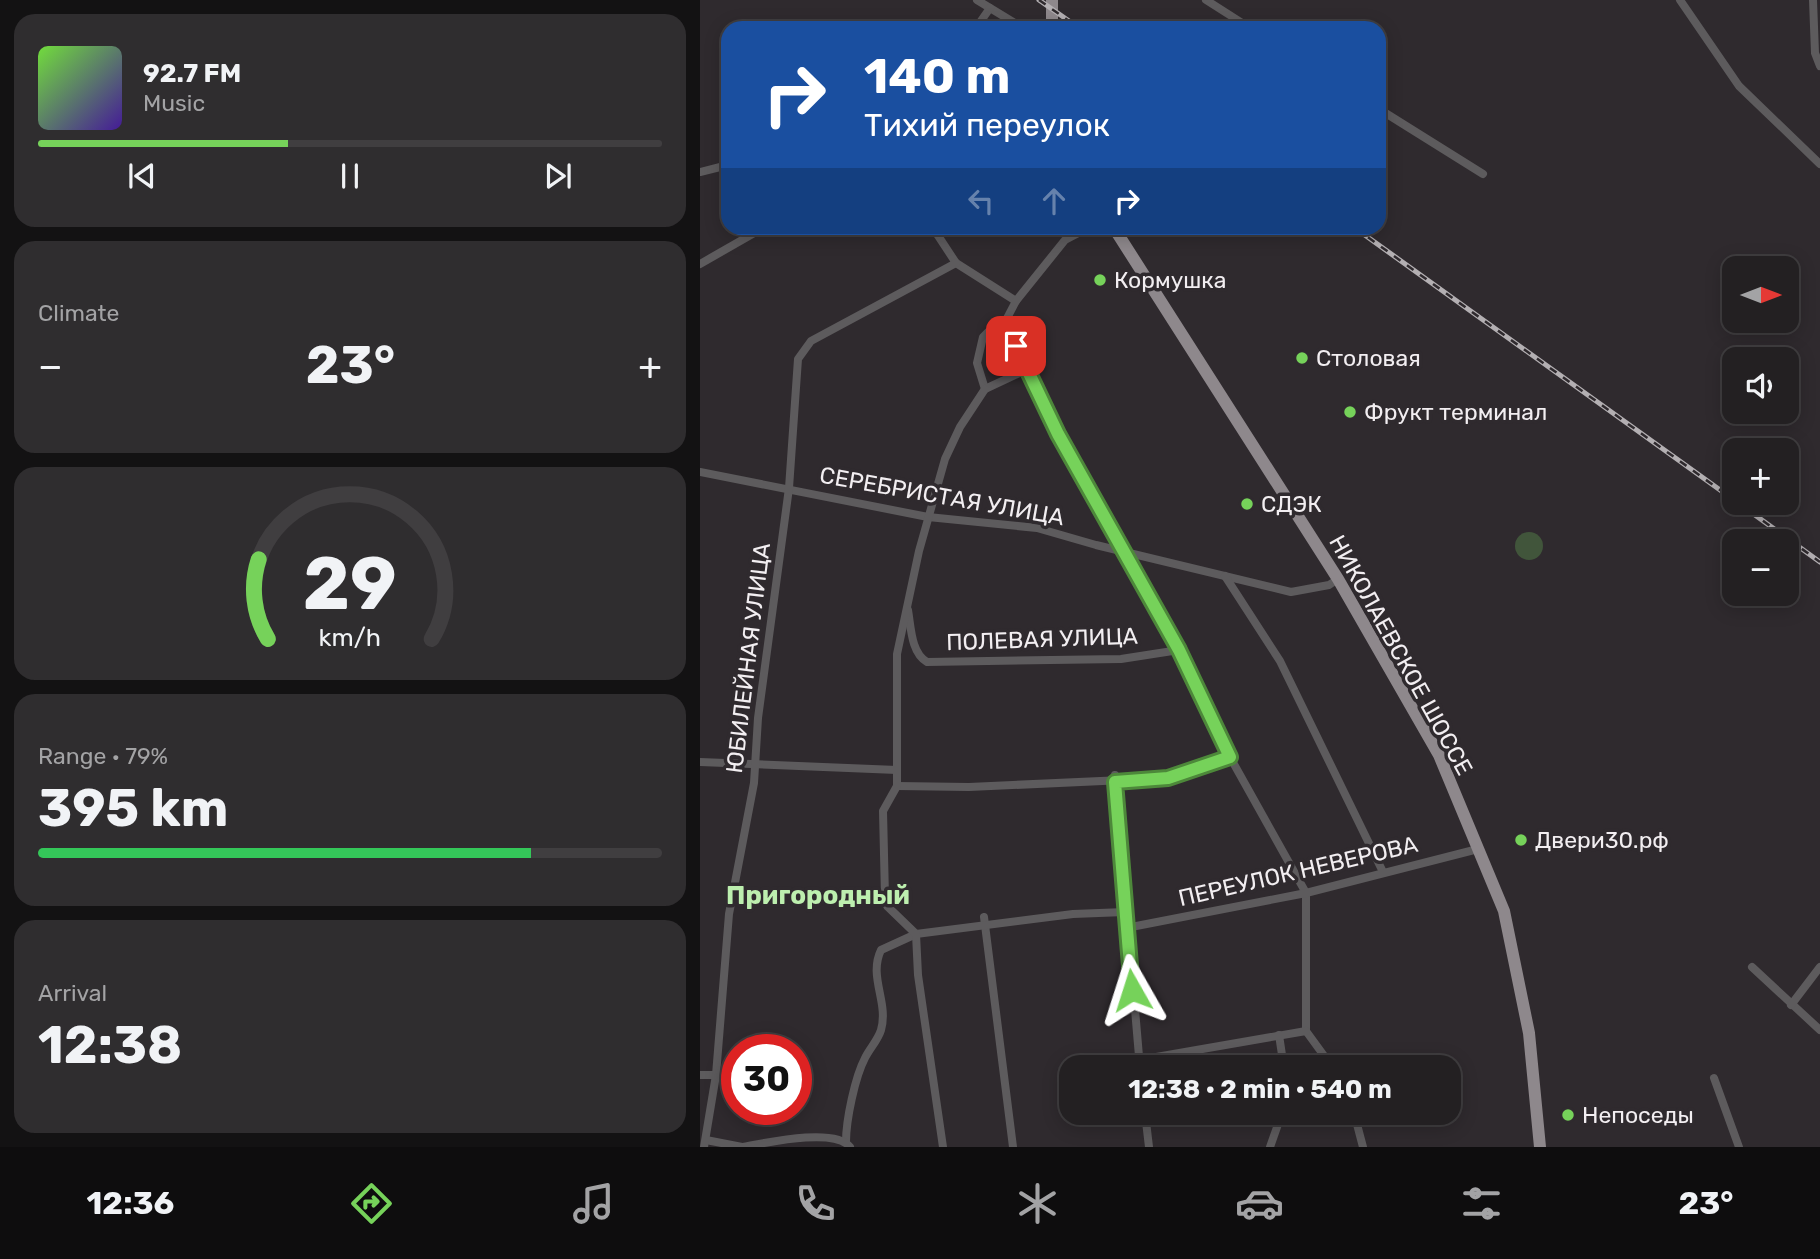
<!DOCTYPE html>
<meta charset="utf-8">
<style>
:root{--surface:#232022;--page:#2f2d2f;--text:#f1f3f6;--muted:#a3a3a5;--line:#403e40;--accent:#76d25a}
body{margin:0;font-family:Rubik,sans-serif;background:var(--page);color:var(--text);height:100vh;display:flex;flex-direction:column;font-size:26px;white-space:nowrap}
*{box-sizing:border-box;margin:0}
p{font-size:23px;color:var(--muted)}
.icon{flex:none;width:38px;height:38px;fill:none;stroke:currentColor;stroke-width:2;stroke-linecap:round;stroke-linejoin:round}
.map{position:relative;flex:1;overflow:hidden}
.side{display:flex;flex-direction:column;gap:14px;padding:14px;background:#131213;width:700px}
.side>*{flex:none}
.top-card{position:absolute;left:21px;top:21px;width:665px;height:214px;border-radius:21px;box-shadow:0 4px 18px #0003,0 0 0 2px var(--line);background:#1a4fa0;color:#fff;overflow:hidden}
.needle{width:46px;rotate:90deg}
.buttons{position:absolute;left:1022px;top:256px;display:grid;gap:14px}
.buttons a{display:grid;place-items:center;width:77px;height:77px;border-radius:14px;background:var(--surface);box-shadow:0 4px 18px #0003,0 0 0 2px var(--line);font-size:35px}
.speed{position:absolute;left:21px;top:1034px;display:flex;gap:14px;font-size:35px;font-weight:700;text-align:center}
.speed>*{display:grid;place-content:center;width:91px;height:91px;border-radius:50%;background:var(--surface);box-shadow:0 4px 18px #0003,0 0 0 2px var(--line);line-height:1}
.speed .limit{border:10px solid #d22;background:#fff;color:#111}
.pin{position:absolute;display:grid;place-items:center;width:60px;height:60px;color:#fff;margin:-30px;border-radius:14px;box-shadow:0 4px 10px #0006}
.me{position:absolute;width:77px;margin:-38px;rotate:354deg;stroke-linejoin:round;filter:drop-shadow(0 0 5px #0008)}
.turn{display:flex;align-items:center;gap:24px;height:147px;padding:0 28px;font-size:32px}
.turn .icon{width:91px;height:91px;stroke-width:2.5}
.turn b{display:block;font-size:49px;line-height:60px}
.lanes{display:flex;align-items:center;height:66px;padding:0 28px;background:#0003;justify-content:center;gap:35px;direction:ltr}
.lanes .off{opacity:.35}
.big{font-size:52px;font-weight:700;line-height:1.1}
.side .card{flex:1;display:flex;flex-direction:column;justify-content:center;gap:10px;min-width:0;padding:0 24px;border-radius:21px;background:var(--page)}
.side .dial{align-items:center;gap:0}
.dial svg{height:182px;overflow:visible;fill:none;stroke:var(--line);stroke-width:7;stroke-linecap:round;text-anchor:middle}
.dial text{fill:var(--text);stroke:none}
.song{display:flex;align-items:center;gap:21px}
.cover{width:84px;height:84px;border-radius:10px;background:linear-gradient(135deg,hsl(100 70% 55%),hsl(260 70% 35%))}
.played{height:7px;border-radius:4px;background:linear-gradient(90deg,var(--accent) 40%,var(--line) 40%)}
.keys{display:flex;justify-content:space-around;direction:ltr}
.heat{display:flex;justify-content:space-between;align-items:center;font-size:38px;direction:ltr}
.charge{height:10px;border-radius:5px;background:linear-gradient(90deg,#34c759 79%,var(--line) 0)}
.trip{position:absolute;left:359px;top:1055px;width:402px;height:70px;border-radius:21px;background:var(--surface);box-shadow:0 4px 18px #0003,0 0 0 2px var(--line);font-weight:700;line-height:70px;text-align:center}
.tab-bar{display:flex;height:112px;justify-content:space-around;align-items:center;background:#0e0d0e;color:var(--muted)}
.tab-bar .icon{width:49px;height:49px}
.tab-bar .on{color:var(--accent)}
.tab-bar b{font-size:32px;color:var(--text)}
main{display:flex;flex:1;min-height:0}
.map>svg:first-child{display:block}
.green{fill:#41553b}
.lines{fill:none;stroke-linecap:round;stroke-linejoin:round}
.minor{stroke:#5d5b5d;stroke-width:8}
.primary{stroke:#8e888c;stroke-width:12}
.rail-casing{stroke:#b3afb2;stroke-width:5}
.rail{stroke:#2f2a2e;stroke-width:2.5;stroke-dasharray:8;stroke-linecap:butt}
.route-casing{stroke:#4d883a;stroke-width:18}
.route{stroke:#76d25a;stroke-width:12}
.poi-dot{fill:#76d25a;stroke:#2f2a2e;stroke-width:2.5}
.labels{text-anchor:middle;stroke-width:7;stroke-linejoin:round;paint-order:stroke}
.poi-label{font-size:23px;fill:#f2eef1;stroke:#2f2a2e;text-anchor:start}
.street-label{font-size:23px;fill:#f2eef1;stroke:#2f2a2e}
.quarter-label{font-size:26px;font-weight:bold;fill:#bdefaf;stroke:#2f2a2e}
</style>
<main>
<section class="side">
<div class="card">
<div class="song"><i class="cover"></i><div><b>92.7 FM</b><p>Music</p></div></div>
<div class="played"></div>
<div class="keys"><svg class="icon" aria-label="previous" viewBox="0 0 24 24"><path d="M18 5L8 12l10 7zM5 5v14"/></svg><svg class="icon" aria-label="pause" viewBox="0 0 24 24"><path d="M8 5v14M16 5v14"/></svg><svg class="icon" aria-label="next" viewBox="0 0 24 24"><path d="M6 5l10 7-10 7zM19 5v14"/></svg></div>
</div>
<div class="card"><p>Climate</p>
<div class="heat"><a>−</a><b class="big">23°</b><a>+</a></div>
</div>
<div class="card dial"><svg viewBox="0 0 100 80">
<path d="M14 69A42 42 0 1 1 86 69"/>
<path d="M14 69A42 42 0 0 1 10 34" stroke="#76d25a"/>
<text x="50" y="56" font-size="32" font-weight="700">29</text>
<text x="50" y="72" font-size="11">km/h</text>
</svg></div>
<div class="card"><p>Range · 79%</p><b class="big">395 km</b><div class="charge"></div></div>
<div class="card"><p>Arrival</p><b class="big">12:38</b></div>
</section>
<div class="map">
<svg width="1120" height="1147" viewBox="0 0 1120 1147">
<rect width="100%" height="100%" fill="#2f2a2e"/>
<circle class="green" cx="829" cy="546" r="14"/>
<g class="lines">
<g class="minor">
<polyline points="277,0 323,28"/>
<polyline points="506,0 550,28"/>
<polyline points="980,0 1039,86 1120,164"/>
<polyline points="1113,0 1115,53 1120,66"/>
<polyline points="276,28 290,8"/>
<polyline points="679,109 783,174"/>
<polyline points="0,172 28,165"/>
<polyline points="233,228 256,263 316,301"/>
<polyline points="0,264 63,228"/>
<polyline points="305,322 358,434 479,650 530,757 606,893 606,1031"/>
<polyline points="285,389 277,363 283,337 293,327 305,322 316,301 365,240 388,228"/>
<polyline points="0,472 228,517 337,528 396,545 591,592 629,585 638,579"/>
<polyline points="525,576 580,661 683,872"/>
<path d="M208,610C211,627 211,653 227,662L421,659L479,650"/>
<polyline points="0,762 197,770"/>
<polyline points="415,775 440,1068"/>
<polyline points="197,786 269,787 468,778 530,757"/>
<polyline points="284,917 313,1147"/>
<polyline points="426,928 606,893 778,849"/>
<polyline points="1052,967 1120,1030"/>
<polyline points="1091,1005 1120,967"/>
<polyline points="606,1031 633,1068"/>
<polyline points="579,1035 584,1068"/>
<polyline points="439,1060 606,1031"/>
<polyline points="0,1075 16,1075"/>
<polyline points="1014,1078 1039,1147"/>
<polyline points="445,1113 449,1147"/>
<polyline points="654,1113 663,1147"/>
<polyline points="6,1140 42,1147"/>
<path d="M146,1142C146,1120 155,1077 165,1058C170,1048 178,1040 181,1030C189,1002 168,977 181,950L216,934L373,914L425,912"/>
<polyline points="4,1147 16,1075 29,914 54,783 58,718 89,488 98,359 111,341 256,263"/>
<path d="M43,1147C65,1143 135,1127 150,1147"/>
<polyline points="243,1147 218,975 216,934 187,906 185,897 183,811 197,786 197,654 219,551 245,459 260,427 285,389 326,370"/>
<polyline points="570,1147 582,1113"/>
</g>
<g class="primary">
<polyline points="352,28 352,0"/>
<polyline points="414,228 638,579 739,755 804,911 829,1033 840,1147"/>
</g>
<g class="rail-casing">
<g id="rail">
<polyline points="339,0 379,28"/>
<polyline points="655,228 1034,500"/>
<polyline points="1037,502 1120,562"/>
</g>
</g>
<use href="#rail" class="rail"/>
</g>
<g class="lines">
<g class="route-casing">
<polyline id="route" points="316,346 358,434 479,650 530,757 468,778 415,782 432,990"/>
</g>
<use href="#route" class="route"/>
</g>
<g class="poi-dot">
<circle cx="400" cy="280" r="7"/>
<circle cx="602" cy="358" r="7"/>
<circle cx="650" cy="412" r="7"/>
<circle cx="547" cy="504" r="7"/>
<circle cx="821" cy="840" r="7"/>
<circle cx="868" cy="1115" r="7"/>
</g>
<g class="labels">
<g class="poi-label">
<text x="414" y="288">Кормушка</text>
<text x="616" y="366">Столовая</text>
<text x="664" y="420">Фрукт терминал</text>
<text x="561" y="512">СДЭК</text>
<text x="835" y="848">Двери30.рф</text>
<text x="882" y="1123">Непоседы</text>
</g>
<g class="street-label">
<text transform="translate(242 496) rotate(10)" y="8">СЕРЕБРИСТАЯ УЛИЦА</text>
<text transform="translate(342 639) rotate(-2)" y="8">ПОЛЕВАЯ УЛИЦА</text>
<text transform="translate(701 655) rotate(61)" y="8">НИКОЛАЕВСКОЕ ШОССЕ</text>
<text transform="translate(48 658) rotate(-83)" y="8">ЮБИЛЕЙНАЯ УЛИЦА</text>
<text transform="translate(598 871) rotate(-13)" y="8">ПЕРЕУЛОК НЕВЕРОВА</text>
</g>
<g class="quarter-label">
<text x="118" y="904">Пригородный</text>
</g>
</g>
</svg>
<div class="buttons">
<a><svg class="needle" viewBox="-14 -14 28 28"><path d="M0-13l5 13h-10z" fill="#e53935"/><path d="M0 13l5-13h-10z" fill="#a3a3a5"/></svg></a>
<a><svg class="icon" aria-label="sound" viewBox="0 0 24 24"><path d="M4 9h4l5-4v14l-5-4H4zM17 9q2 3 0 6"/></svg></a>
<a>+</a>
<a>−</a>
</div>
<div class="speed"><div class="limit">30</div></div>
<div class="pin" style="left:316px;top:346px;background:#d93025"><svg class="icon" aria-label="arrive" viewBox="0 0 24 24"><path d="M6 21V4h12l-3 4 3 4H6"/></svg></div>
<svg class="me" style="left:432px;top:990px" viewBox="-20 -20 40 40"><path d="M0-17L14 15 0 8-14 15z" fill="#76d25a" stroke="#fff" stroke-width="4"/></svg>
<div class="trip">12:38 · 2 min · 540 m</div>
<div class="top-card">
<div class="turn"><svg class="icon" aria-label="right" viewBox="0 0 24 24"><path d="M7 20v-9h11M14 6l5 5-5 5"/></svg><div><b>140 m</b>Тихий переулок</div></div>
<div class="lanes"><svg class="icon off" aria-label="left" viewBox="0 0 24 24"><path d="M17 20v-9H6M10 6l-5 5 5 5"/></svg><svg class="icon off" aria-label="ahead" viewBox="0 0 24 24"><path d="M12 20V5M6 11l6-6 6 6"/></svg><svg class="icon" aria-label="right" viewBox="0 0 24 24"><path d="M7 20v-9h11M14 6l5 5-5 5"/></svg></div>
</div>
</div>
</main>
<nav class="tab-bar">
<b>12:36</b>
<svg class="icon on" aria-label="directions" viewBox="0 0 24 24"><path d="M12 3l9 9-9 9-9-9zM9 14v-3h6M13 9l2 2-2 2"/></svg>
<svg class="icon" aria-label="music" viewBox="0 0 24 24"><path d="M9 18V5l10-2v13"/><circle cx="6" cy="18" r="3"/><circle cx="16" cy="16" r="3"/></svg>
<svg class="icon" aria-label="phone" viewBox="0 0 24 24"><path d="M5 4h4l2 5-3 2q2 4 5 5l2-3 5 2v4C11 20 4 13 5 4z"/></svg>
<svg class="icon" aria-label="climate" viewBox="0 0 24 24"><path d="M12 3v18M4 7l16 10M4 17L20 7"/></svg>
<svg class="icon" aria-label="car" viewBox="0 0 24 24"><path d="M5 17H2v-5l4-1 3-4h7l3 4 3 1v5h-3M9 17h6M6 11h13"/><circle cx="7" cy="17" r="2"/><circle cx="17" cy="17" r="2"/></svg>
<svg class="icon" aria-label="filters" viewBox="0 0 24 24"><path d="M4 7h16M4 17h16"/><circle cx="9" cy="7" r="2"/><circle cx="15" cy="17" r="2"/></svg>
<b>23°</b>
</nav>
